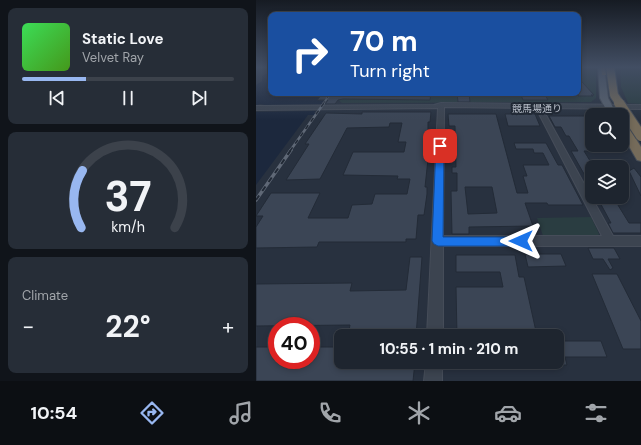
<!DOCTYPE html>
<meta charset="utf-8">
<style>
:root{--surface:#1e252f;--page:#262d37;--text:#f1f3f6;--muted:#a1a5aa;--line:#3c424b;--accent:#98b7f0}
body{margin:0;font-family:"DM Sans","Noto Sans JP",sans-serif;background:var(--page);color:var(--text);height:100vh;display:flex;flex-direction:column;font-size:15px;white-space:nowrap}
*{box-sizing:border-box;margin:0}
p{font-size:13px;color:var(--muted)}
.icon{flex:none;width:22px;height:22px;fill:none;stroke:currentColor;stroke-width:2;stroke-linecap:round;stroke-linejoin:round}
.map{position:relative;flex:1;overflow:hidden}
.drawer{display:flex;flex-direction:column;gap:8px;padding:8px;background:#10141a;width:256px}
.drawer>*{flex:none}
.hud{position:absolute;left:12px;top:12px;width:313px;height:84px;border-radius:8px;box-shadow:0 2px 6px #0003,0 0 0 1px var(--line);background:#1a4fa0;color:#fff;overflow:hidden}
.tools{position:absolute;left:329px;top:108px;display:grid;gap:8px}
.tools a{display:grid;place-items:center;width:44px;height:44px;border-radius:8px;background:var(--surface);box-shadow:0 2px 6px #0003,0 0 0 1px var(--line);font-size:20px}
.speed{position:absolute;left:12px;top:317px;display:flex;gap:8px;font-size:20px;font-weight:700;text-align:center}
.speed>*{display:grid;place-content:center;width:52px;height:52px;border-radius:50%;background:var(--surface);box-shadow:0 2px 6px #0003,0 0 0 1px var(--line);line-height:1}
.speed .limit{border:6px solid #d22;background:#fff;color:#111}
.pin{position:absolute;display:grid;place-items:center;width:34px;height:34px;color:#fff;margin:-17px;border-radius:8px;box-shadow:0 2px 6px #0006}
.me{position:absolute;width:44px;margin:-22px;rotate:270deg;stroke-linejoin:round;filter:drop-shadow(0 0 3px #0008)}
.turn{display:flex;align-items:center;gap:14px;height:84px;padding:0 16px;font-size:18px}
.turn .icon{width:52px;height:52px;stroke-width:2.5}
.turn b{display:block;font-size:28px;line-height:34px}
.big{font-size:30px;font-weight:700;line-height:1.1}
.drawer .tile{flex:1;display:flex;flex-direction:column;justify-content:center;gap:6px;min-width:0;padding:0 14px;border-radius:8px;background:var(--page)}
.drawer .dial{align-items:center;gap:0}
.dial svg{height:104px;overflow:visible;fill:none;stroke:var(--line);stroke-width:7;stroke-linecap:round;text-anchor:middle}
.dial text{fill:var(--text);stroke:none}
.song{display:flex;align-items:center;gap:12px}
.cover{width:48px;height:48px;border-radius:6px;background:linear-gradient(135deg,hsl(130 70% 55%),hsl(100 70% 35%))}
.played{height:4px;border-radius:2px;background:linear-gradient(90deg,var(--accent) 30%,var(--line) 30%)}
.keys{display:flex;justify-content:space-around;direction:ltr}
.heat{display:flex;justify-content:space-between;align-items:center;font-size:22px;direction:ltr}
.trip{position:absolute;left:78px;top:329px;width:230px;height:40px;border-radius:8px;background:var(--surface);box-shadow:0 2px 6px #0003,0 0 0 1px var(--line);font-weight:700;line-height:40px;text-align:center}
.tab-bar{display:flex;height:64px;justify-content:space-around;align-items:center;background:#0c0f13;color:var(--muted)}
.tab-bar .icon{width:28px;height:28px}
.tab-bar .on{color:var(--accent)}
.tab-bar b{font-size:18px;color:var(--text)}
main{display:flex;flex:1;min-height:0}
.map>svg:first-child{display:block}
.green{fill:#2a3d41}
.water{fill:#1c283d}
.pier{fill:#28313f}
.building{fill:#3b4555;stroke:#232b37;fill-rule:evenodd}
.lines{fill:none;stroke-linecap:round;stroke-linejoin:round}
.minor-casing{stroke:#464d59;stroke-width:2}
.major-casing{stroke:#464d59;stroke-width:2}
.highway-casing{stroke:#444c57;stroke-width:2}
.minor{fill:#3c4450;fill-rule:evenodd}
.major{fill:#5a636f;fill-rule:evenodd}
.highway{fill:#756b5a;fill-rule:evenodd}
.rail-far2-casing{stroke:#5f6876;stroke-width:2}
.rail-far1-casing{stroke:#5f6876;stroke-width:2.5}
.rail-casing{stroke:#5f6876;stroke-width:3.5}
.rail-far2{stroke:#212935;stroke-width:1;stroke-dasharray:3.5;stroke-linecap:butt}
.rail-far1{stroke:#212935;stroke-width:1.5;stroke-dasharray:4.5;stroke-linecap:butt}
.rail{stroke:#212935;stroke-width:2;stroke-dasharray:5.5;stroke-linecap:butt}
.highway-bridge-far1-casing{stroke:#444c57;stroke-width:10;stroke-linecap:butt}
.highway-bridge-casing{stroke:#444c57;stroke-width:12;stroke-linecap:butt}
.highway-bridge-far1{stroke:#756b5a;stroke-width:8}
.highway-bridge{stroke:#756b5a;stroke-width:10}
.route{fill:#1a73e8;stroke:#114b97}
.labels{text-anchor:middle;stroke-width:4;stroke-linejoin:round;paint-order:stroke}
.far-street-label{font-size:10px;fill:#b9bfca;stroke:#212935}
</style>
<main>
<section class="drawer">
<div class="tile">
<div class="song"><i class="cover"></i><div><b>Static Love</b><p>Velvet Ray</p></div></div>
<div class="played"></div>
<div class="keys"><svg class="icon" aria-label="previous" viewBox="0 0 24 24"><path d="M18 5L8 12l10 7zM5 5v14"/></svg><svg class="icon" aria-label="pause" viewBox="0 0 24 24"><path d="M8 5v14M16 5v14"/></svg><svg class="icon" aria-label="next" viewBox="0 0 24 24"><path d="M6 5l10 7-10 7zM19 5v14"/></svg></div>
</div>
<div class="tile dial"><svg viewBox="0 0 100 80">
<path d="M14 69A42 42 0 1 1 86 69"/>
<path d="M14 69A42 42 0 0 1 15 25" stroke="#98b7f0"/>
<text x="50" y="56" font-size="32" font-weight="700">37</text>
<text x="50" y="72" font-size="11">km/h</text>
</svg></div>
<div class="tile"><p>Climate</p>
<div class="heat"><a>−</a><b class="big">22°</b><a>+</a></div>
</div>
</section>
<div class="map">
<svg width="385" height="381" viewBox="0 0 385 381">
<rect width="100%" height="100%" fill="#28313f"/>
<g class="green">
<polygon points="322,67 340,67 340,98 335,102 86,103 80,98 82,93 322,93"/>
<polygon points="364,67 385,67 385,104 372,103 365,87"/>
<polygon points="335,217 343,234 342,236 287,236 281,218"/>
</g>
<polygon class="water" points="15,72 15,93 67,93 62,100 68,101 65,103 67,104 63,110 60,110 58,113 62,113 61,115 52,115 0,185 0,85 6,81 6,76"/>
<polygon class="pier" points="4,104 9,105 69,104 62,116 60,117 64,111 0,112 0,105"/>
<g class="building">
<polygon points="322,77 327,83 338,95 335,95 337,96 322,96"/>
<polygon points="67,93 175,93 174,100 87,99 82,100 79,104 69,104 72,100 61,100"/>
<polygon points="201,93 213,93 214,102 202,102"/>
<polygon points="264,93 288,93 292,100 267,100"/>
<polygon points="106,112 175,112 174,122 172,122 172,150 173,150 169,187 171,187 171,194 168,215 162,215 160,239 150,239 150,242 63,242 61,247 0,248 0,227 7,216 0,216 15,193 64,193 52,218 92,218 96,205 116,204 119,194 151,194 154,179 141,179 142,176 87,175 97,152 148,152 150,142 142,142 146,123 134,123 133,127 91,128 64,179 30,180 53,144 49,144 70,113 106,114"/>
<path d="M192,114H240L261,193H272L267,176H271L267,165H293L287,153H278L277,149H260L258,143H290L302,165H306L327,205H292L291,203H269L277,226L213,227V234H196L195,191H201V173H196V167H200L199,126H193ZM209,187H236L241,213L212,214Z"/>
<polygon points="249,114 279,114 284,126 252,126"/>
<polygon points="293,116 336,116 336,145 351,145 355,151 328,151 336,164 336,188 315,151 322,151 313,136 310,136 305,127 299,127"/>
<polygon points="378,168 385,177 385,196 373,171"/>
<polygon points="341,197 357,197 373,223 385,223 385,233 357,233 352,223 355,223"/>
<polygon points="332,248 358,248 364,259 352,259 357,268 354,270 347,259 337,259"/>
<polygon points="269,254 305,254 310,266 272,267"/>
<polygon points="200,255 259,255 263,277 268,277 281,336 201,336 200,287 247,287 244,272 200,272"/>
<polygon points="154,257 166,257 160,336 92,336 94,325 0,326 0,284 96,283 94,291 150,290"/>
<polygon points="336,274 361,274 385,321 385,349 367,349"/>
<polygon points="301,341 345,341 351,357 309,357 311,365 301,365"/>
<polygon points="0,347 21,347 21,360 55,360 55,347 85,347 85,362 159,362 157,381 0,381"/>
</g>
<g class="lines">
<g class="minor-casing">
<g id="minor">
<path d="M185,103L385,105V109L286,108L357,236H385V246H187V336H171L182,108L0,110V106L178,105ZM188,107L280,108L346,236H187Z"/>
<polygon points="170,362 186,362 186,381 168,381"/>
</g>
</g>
<g class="major-casing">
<polygon id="major" points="342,67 348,67 352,98 361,115 353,115 344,98"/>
</g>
<g class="highway-casing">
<g id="highway">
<polygon points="345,67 353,67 352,75 346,75"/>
<polygon points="366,122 370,123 385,147 385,161 381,160 366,134"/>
</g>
</g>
<use href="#minor" class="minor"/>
<use href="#major" class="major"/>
<use href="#highway" class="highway"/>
<g class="rail-far2-casing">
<polyline id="rail-far2" points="67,104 75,93"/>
</g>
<g class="rail-far1-casing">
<polyline id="rail-far1" points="34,151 68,103"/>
</g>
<g class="rail-casing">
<polyline id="rail" points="0,200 35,150"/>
</g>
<use href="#rail-far2" class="rail-far2"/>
<use href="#rail-far1" class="rail-far1"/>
<use href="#rail" class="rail"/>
<g class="highway-bridge-far1-casing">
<polyline id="highway-bridge-far1" points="354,67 358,95 364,104"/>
</g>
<g class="highway-bridge-casing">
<polyline id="highway-bridge" points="363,103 385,136"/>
</g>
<use href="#highway-bridge-far1" class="highway-bridge-far1"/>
<use href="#highway-bridge" class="highway-bridge"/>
</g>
<linearGradient id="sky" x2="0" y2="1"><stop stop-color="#161b23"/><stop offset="0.56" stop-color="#424e63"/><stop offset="1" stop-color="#424e63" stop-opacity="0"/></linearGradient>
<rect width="385" height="120" fill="url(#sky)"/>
<polygon class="route" points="184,144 188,146 187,237 265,237 269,238 270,241 269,244 265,246 182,246 178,244 176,241 180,146"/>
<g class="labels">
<g class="far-street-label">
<text x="281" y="112">競馬場通り</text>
</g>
</g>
</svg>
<div class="tools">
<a><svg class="icon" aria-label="search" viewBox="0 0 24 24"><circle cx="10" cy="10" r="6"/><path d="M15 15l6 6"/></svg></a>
<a><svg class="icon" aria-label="layers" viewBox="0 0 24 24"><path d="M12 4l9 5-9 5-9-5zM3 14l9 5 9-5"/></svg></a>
</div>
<div class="speed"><div class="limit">40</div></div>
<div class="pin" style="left:184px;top:146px;background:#d93025"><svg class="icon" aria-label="arrive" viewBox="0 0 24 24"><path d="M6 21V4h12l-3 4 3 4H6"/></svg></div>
<svg class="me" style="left:265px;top:241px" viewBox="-20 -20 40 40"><path d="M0-17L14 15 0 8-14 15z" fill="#1a73e8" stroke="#fff" stroke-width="4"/></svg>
<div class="trip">10:55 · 1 min · 210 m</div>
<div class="hud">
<div class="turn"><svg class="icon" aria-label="right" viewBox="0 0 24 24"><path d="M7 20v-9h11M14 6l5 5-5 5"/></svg><div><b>70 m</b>Turn right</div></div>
</div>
</div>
</main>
<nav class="tab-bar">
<b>10:54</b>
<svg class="icon on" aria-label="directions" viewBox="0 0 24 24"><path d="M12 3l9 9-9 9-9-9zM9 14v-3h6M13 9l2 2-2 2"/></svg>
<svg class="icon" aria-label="music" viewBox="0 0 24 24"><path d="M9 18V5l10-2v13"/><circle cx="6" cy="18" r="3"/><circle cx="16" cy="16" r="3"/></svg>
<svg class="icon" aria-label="phone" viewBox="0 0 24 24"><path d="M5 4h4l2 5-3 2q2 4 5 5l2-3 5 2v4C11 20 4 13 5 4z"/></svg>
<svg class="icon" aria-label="climate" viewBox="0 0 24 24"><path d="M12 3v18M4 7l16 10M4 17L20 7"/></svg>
<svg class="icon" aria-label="car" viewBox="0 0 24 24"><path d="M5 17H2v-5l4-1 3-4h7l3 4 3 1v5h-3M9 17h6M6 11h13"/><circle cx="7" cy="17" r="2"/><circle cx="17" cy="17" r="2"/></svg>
<svg class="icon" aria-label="filters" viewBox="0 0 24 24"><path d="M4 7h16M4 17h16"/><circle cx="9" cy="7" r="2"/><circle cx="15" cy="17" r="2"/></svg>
</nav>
